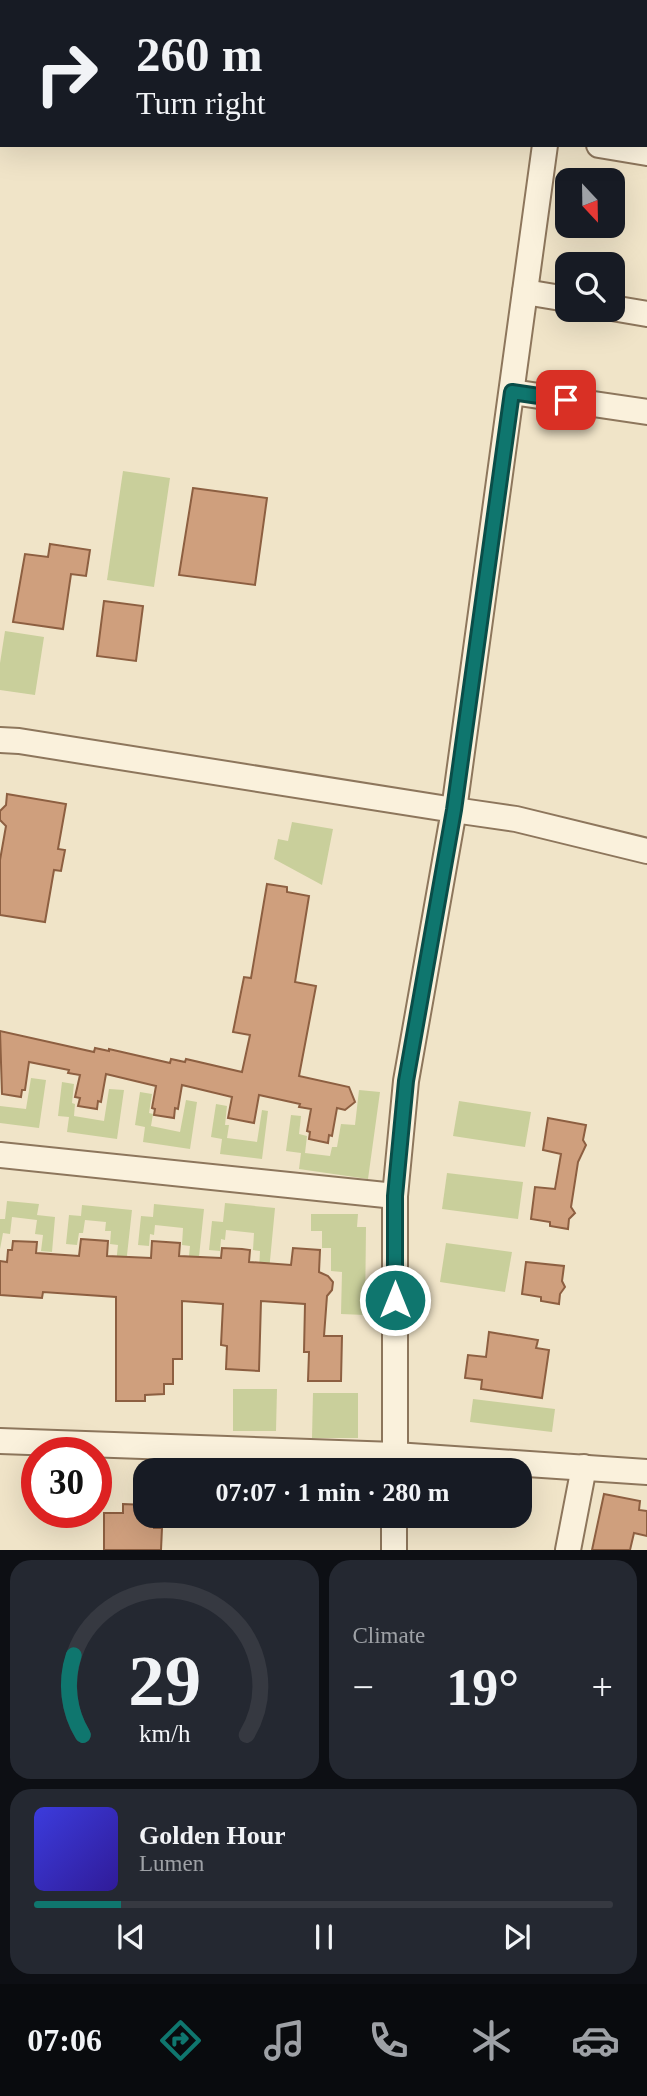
<!DOCTYPE html>
<meta charset="utf-8">
<style>
:root{--surface:#171b24;--page:#242831;--text:#f1f3f6;--muted:#9ea1a6;--line:#363941;--accent:#0f766e}
body{margin:0;font-family:"Times New Roman",serif;background:var(--page);color:var(--text);height:100vh;display:flex;flex-direction:column;font-size:26px;white-space:nowrap}
*{box-sizing:border-box;margin:0}
p{font-size:23px;color:var(--muted)}
.icon{flex:none;width:38px;height:38px;fill:none;stroke:currentColor;stroke-width:2;stroke-linecap:round;stroke-linejoin:round}
.map{position:relative;height:1550px;overflow:hidden}
.panel{display:flex;flex-direction:column;gap:10px;padding:10px;background:#0d0f14;flex:1}
.panel>*{flex:none}
.hud{position:absolute;left:0px;top:0px;width:648px;height:147px;box-shadow:0 7px 28px #0002;background:#171b24;color:var(--text);overflow:hidden}
.needle{width:46px;rotate:158deg}
.fabs{position:absolute;left:555px;top:168px;display:grid;gap:14px}
.fabs a{display:grid;place-items:center;width:70px;height:70px;border-radius:14px;background:var(--surface);box-shadow:0 7px 28px #0002;font-size:35px}
.speed{position:absolute;left:21px;top:1437px;display:flex;gap:14px;font-size:35px;font-weight:700;text-align:center}
.speed>*{display:grid;place-content:center;width:91px;height:91px;border-radius:50%;background:var(--surface);box-shadow:0 7px 28px #0002;line-height:1}
.speed .limit{border:10px solid #d22;background:#fff;color:#111}
.pin{position:absolute;display:grid;place-items:center;width:60px;height:60px;color:#fff;margin:-30px;border-radius:14px;box-shadow:0 4px 10px #0006}
.me{position:absolute;width:77px;margin:-38px;rotate:0deg;stroke-linejoin:round;filter:drop-shadow(0 0 5px #0008)}
.turn{display:flex;align-items:center;gap:24px;height:147px;padding:0 21px;font-size:32px}
.turn .icon{width:91px;height:91px;stroke-width:2.5}
.turn b{display:block;font-size:49px;line-height:60px}
.big{font-size:52px;font-weight:600;line-height:1.1}
.panel .widget{flex:1;display:flex;flex-direction:column;justify-content:center;gap:10px;min-width:0;padding:0 24px;border-radius:21px;background:var(--page)}
.panel .dial{align-items:center;gap:0}
.dial svg{height:182px;overflow:visible;fill:none;stroke:var(--line);stroke-width:7;stroke-linecap:round;text-anchor:middle}
.dial text{fill:var(--text);stroke:none}
.song{display:flex;align-items:center;gap:21px}
.cover{width:84px;height:84px;border-radius:10px;background:linear-gradient(135deg,hsl(240 70% 55%),hsl(250 70% 35%))}
.played{height:7px;border-radius:4px;background:linear-gradient(90deg,var(--accent) 15%,var(--line) 15%)}
.keys{display:flex;justify-content:space-around;direction:ltr}
.heat{display:flex;justify-content:space-between;align-items:center;font-size:38px;direction:ltr}
.panel .tiles{flex:1;display:grid;gap:10px;grid-template-columns:1fr 1fr}
.widget:last-child{grid-column:span 2}
.trip{position:absolute;left:133px;top:1458px;width:399px;height:70px;border-radius:21px;background:var(--surface);box-shadow:0 7px 28px #0002;font-weight:600;line-height:70px;text-align:center}
.dock{display:flex;height:112px;justify-content:space-around;align-items:center;background:#090b0e;color:var(--muted)}
.dock .icon{width:49px;height:49px}
.dock .active{color:var(--accent)}
.dock b{font-size:32px;color:var(--text)}
.map>svg:first-child{display:block}
.green{fill:#c9cf9b}
.building{fill:#cf9f7d;stroke:#8d5f41;stroke-width:2}
.lines{fill:none;stroke-linecap:round;stroke-linejoin:round}
.minor-casing{stroke:#8d765c;stroke-width:28}
.minor{stroke:#faf1dc;stroke-width:24}
.route-casing{stroke:#0a4d48;stroke-width:18}
.route{stroke:#0f766e;stroke-width:12}
</style>
<div class="map">
<svg width="647" height="1550" viewBox="0 0 647 1550">
<rect width="100%" height="100%" fill="#f0e4c8"/>
<g class="green">
<polygon points="123,471 170,478 154,587 107,580"/>
<polygon points="5,631 44,637 35,695 0,690 0,663"/>
<polygon points="292,822 333,829 322,885 274,859 278,839 288,841"/>
<polygon points="31,1078 46,1080 39,1128 0,1123 0,1106 26,1109"/>
<polygon points="62,1082 74,1084 72,1103 75,1104 74,1116 104,1121 109,1089 124,1090 117,1139 67,1132 69,1117 58,1116"/>
<polygon points="359,1090 380,1092 368,1179 299,1169 301,1153 286,1151 291,1115 301,1116 299,1134 307,1136 305,1153 330,1156 332,1147 337,1147 341,1124 355,1125"/>
<polygon points="140,1092 152,1094 149,1113 153,1114 151,1126 180,1132 186,1100 197,1102 190,1149 143,1142 145,1127 135,1125"/>
<polygon points="459,1101 531,1112 525,1147 453,1136"/>
<polygon points="216,1104 227,1106 225,1125 229,1125 227,1138 257,1142 262,1110 268,1111 262,1159 220,1154 222,1139 211,1137"/>
<polygon points="447,1173 523,1182 518,1219 442,1209"/>
<polygon points="7,1201 39,1204 37,1215 55,1217 52,1252 41,1251 43,1235 35,1234 37,1220 12,1217 10,1234 3,1233 0,1249 0,1219 5,1219"/>
<polygon points="225,1203 275,1208 269,1271 259,1270 260,1251 253,1250 254,1233 226,1230 225,1240 221,1239 220,1251 209,1250 212,1221 223,1222"/>
<polygon points="154,1204 204,1209 198,1266 188,1265 190,1246 182,1245 183,1228 155,1225 154,1235 150,1234 149,1246 138,1245 141,1216 153,1217"/>
<polygon points="82,1205 132,1210 126,1264 116,1263 118,1245 110,1244 111,1231 105,1231 106,1222 85,1220 83,1233 79,1233 77,1245 66,1244 69,1215 81,1216"/>
<polygon points="311,1214 358,1214 357,1227 366,1227 365,1315 341,1314 342,1272 331,1271 331,1248 322,1248 322,1231 311,1231"/>
<polygon points="446,1243 512,1252 505,1292 440,1282"/>
<polygon points="233,1389 277,1389 276,1431 233,1431"/>
<polygon points="313,1393 358,1393 358,1438 312,1438"/>
<polygon points="473,1399 555,1409 552,1432 470,1422"/>
</g>
<g class="building">
<polygon points="193,488 267,498 255,585 179,575"/>
<polygon points="50,544 90,550 86,576 71,574 63,629 13,622 25,554 48,557"/>
<polygon points="104,601 143,606 136,661 97,656"/>
<polygon points="7,794 66,804 58,849 65,850 61,871 54,870 45,922 0,915 0,860 6,826 0,820 0,811 6,805"/>
<polygon points="267,884 287,887 287,892 309,896 295,982 316,986 299,1076 349,1087 355,1102 345,1110 337,1108 332,1136 329,1135 328,1143 309,1139 310,1132 307,1131 311,1109 299,1107 300,1104 259,1095 254,1123 228,1118 232,1097 182,1085 178,1109 175,1108 174,1118 154,1115 155,1109 152,1108 156,1086 106,1074 101,1102 98,1101 97,1109 78,1106 80,1098 75,1097 80,1075 68,1073 69,1070 29,1062 25,1090 22,1090 21,1097 2,1094 0,1031 94,1052 95,1048 109,1051 109,1049 170,1063 171,1059 185,1062 186,1059 242,1072 250,1035 233,1032 244,977 251,978"/>
<polygon points="548,1118 586,1125 583,1140 586,1145 578,1162 571,1207 575,1213 569,1219 568,1229 550,1226 550,1222 531,1219 535,1187 555,1189 561,1154 543,1150"/>
<polygon points="81,1239 108,1241 107,1256 151,1258 152,1241 180,1243 179,1256 221,1258 222,1248 242,1249 250,1250 249,1262 291,1265 293,1248 320,1250 319,1272 328,1276 333,1282 332,1290 327,1296 324,1336 342,1336 341,1381 308,1381 309,1352 304,1352 305,1304 261,1301 259,1371 226,1369 227,1346 221,1345 223,1304 182,1301 182,1359 173,1359 173,1384 164,1384 164,1394 145,1395 145,1401 116,1401 116,1297 43,1292 42,1298 0,1295 0,1261 7,1262 8,1250 12,1250 13,1241 37,1242 36,1253 79,1256"/>
<polygon points="526,1262 564,1266 562,1281 565,1287 560,1294 559,1304 541,1301 541,1297 522,1294"/>
<polygon points="489,1332 538,1340 536,1348 549,1350 542,1398 481,1389 482,1380 465,1378 468,1355 486,1357"/>
<polygon points="604,1494 640,1501 639,1510 647,1511 647,1536 634,1533 630,1550 592,1550"/>
<polygon points="123,1504 145,1505 145,1516 154,1516 154,1528 162,1528 161,1550 104,1550 104,1513 123,1513"/>
</g>
<g class="lines">
<g class="minor-casing">
<g id="minor">
<polyline points="565,2 565,0"/>
<polyline points="545,145 454,810 516,819 647,851"/>
<polyline points="599,145 647,153"/>
<polyline points="525,292 567,299"/>
<polyline points="612,308 647,314"/>
<polyline points="512,392 647,412"/>
<polyline points="0,740 19,741 454,810 406,1081 395,1196 395,1470"/>
<polyline points="0,1155 395,1196"/>
<polyline points="0,1441 395,1455 647,1472"/>
<polyline points="394,1550 394,1516"/>
<polyline points="568,1550 584,1467"/>
</g>
</g>
<use href="#minor" class="minor"/>
</g>
<g class="lines">
<g class="route-casing">
<polyline id="route" points="395,1300 395,1196 406,1081 454,810 512,392 566,400"/>
</g>
<use href="#route" class="route"/>
</g>
</svg>
<div class="fabs">
<a><svg class="needle" viewBox="-14 -14 28 28"><path d="M0-13l5 13h-10z" fill="#e53935"/><path d="M0 13l5-13h-10z" fill="#9ea1a6"/></svg></a>
<a><svg class="icon" aria-label="search" viewBox="0 0 24 24"><circle cx="10" cy="10" r="6"/><path d="M15 15l6 6"/></svg></a>
</div>
<div class="speed"><div class="limit">30</div></div>
<div class="pin" style="left:566px;top:400px;background:#d93025"><svg class="icon" aria-label="arrive" viewBox="0 0 24 24"><path d="M6 21V4h12l-3 4 3 4H6"/></svg></div>
<svg class="me" style="left:395px;top:1300px" viewBox="-20 -20 40 40"><circle r="17" fill="#0f766e" stroke="#fff" stroke-width="3"/><path d="M0-11L8 9 0 5-8 9z" fill="#fff"/></svg>
<div class="trip">07:07 · 1 min · 280 m</div>
<div class="hud">
<div class="turn"><svg class="icon" aria-label="right" viewBox="0 0 24 24"><path d="M7 20v-9h11M14 6l5 5-5 5"/></svg><div><b>260 m</b>Turn right</div></div>
</div>
</div>
<section class="panel">
<div class="tiles">
<div class="widget dial"><svg viewBox="0 0 100 80">
<path d="M14 69A42 42 0 1 1 86 69"/>
<path d="M14 69A42 42 0 0 1 10 34" stroke="#0f766e"/>
<text x="50" y="56" font-size="32" font-weight="700">29</text>
<text x="50" y="72" font-size="11">km/h</text>
</svg></div>
<div class="widget"><p>Climate</p>
<div class="heat"><a>−</a><b class="big">19°</b><a>+</a></div>
</div>
<div class="widget">
<div class="song"><i class="cover"></i><div><b>Golden Hour</b><p>Lumen</p></div></div>
<div class="played"></div>
<div class="keys"><svg class="icon" aria-label="previous" viewBox="0 0 24 24"><path d="M18 5L8 12l10 7zM5 5v14"/></svg><svg class="icon" aria-label="pause" viewBox="0 0 24 24"><path d="M8 5v14M16 5v14"/></svg><svg class="icon" aria-label="next" viewBox="0 0 24 24"><path d="M6 5l10 7-10 7zM19 5v14"/></svg></div>
</div>
</div>
</section>
<nav class="dock">
<b>07:06</b>
<svg class="icon active" aria-label="directions" viewBox="0 0 24 24"><path d="M12 3l9 9-9 9-9-9zM9 14v-3h6M13 9l2 2-2 2"/></svg>
<svg class="icon" aria-label="music" viewBox="0 0 24 24"><path d="M9 18V5l10-2v13"/><circle cx="6" cy="18" r="3"/><circle cx="16" cy="16" r="3"/></svg>
<svg class="icon" aria-label="phone" viewBox="0 0 24 24"><path d="M5 4h4l2 5-3 2q2 4 5 5l2-3 5 2v4C11 20 4 13 5 4z"/></svg>
<svg class="icon" aria-label="climate" viewBox="0 0 24 24"><path d="M12 3v18M4 7l16 10M4 17L20 7"/></svg>
<svg class="icon" aria-label="car" viewBox="0 0 24 24"><path d="M5 17H2v-5l4-1 3-4h7l3 4 3 1v5h-3M9 17h6M6 11h13"/><circle cx="7" cy="17" r="2"/><circle cx="17" cy="17" r="2"/></svg>
</nav>
